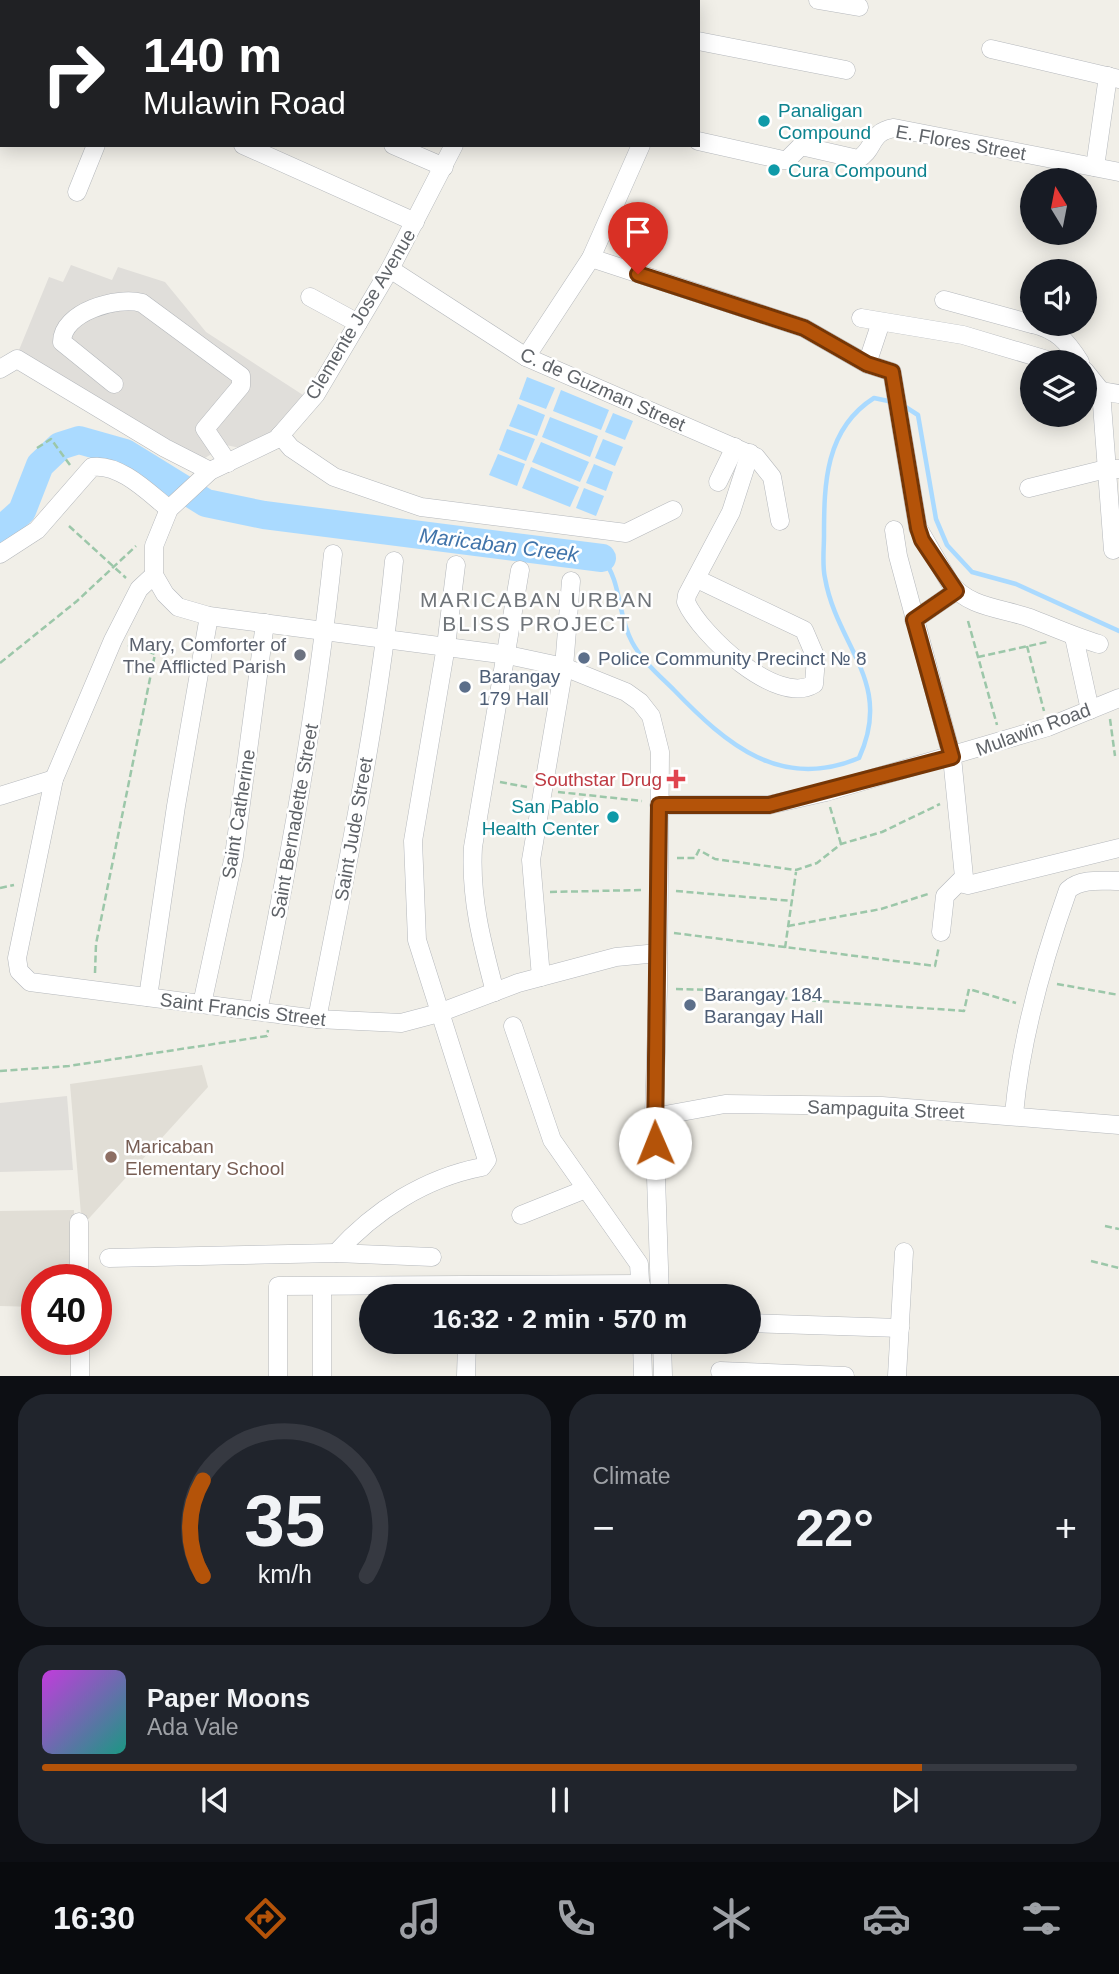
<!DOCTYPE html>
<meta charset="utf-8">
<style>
:root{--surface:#171b24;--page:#20242c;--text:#f1f3f6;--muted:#9ea1a6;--line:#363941;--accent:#b45309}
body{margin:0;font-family:Helvetica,sans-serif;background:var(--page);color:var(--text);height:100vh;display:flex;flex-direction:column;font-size:26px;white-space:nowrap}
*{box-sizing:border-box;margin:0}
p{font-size:23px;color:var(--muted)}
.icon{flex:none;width:38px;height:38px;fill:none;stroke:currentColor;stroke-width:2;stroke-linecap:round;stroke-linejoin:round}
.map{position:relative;height:1376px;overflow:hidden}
.drawer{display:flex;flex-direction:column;gap:18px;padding:18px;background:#0d0f14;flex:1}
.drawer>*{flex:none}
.banner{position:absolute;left:0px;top:0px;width:700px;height:147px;box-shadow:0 4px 18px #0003;background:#202124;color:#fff;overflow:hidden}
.needle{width:46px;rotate:350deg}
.buttons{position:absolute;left:1020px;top:168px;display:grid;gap:14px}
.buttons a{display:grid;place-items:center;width:77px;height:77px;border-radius:50%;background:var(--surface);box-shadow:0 4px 18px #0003;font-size:35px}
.speed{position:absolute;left:21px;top:1264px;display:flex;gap:14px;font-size:35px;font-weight:700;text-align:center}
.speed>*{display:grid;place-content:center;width:91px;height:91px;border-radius:50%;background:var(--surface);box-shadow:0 4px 18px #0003;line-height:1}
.speed .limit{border:10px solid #d22;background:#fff;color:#111}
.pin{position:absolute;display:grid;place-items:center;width:60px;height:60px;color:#fff;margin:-72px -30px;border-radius:50% 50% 50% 0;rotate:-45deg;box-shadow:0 0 7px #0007}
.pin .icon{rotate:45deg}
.me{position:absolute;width:77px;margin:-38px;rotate:359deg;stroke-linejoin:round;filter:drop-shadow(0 0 5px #0008)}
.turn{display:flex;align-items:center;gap:24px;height:147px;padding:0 28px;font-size:32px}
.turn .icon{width:91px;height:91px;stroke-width:2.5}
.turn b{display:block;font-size:49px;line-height:60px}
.big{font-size:52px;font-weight:600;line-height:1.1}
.drawer .tile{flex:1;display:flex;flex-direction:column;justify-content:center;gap:10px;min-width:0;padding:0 24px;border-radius:28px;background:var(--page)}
.drawer .dial{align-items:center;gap:0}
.dial svg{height:182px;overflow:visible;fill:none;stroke:var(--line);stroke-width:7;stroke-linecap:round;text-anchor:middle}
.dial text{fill:var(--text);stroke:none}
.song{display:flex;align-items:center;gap:21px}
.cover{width:84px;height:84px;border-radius:10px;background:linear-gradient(135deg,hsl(290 70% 55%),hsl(170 70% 35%))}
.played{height:7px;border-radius:4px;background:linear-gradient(90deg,var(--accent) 85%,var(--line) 85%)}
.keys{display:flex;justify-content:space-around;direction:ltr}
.heat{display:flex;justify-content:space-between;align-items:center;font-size:38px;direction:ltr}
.drawer .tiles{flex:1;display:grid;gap:18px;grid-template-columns:1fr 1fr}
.tile:last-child{grid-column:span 2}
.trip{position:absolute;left:359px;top:1284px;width:402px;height:70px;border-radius:35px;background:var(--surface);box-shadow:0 4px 18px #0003;font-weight:600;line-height:70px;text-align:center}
.menu{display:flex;height:112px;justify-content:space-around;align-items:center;background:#090b0e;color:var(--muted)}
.menu .icon{width:49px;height:49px}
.menu .selected{color:var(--accent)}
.menu b{font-size:32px;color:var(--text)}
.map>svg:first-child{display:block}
.industrial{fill:#e0deda}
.education{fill:#e1ded6}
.water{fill:#aadaff}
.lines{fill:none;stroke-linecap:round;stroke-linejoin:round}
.stream{stroke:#aadaff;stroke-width:4.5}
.river{stroke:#aadaff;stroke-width:28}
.minor-casing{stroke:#b5b8bc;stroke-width:19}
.path{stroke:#9cc7a9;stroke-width:2.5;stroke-dasharray:7 3.5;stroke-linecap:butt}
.minor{stroke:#fff;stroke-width:18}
.route-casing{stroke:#753606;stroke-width:18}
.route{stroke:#b45309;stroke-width:12}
.culture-dot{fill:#0f9aa8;stroke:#fff;stroke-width:2.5}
.worship-dot{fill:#6b7280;stroke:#fff;stroke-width:2.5}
.service-dot{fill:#5c6f8a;stroke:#fff;stroke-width:2.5}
.health-dot{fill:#e0444e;stroke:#fff;stroke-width:2.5}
.education-dot{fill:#8d6e63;stroke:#fff;stroke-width:2.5}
.labels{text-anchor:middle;stroke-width:5;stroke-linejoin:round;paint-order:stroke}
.culture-label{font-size:19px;fill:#0d838f;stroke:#fff;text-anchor:start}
.street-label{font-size:19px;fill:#5f6368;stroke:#fff}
.worship-label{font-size:19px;fill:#5b616d;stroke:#fff;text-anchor:end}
.service-label{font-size:19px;fill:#4e5e75;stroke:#fff;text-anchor:start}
.health-label{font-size:19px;fill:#be3a42;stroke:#fff;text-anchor:end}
.education-label{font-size:19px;fill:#785e54;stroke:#fff;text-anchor:start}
.water-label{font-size:21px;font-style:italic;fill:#4174aa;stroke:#fff}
.neighbourhood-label{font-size:21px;letter-spacing:2px;fill:#70757a;stroke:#fff}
</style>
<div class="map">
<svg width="1119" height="1376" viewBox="0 0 1119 1376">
<rect width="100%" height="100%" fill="#f1efe8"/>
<g class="industrial">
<polygon points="71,265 112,280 118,267 165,282 206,332 303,395 273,431 240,448 226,445 205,458 175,451 19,350 49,277 63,282"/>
<polygon points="67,1096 73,1170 0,1172 0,1103"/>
</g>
<g class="education">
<polygon points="202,1065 208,1087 82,1226 70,1084"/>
<polygon points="74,1210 76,1279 37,1279 37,1307 0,1306 0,1211"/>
</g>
<g class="water">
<polygon points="527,377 555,388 546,409 519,399"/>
<polygon points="561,390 609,410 601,430 553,411"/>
<polygon points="518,404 545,415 537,436 509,426"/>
<polygon points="613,413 633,421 625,440 605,432"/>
<polygon points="550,417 598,436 590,457 542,437"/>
<polygon points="507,429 535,439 526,461 499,450"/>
<polygon points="603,439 623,447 615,466 595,458"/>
<polygon points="541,442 589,462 580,482 532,462"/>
<polygon points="498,454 525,464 517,486 489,475"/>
<polygon points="594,464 613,472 606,491 586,483"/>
<polygon points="531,467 579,487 570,507 522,488"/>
<polygon points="584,488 604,496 596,516 576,508"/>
</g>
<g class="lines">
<g class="stream">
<polyline points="904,406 918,415 936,519 947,545 972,572 1016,584 1119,631"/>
<path d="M602,558C622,581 617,615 632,642C642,661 660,676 674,690C727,745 781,791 859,758C894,682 837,647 825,578C822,565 824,549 824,536C824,484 825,429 874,398L893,402"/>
</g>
<polyline class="river" points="0,531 22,511 40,465 60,446 79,440 125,453 206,503 264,515 602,558"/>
<g class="minor-casing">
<g id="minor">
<polyline points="62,0 65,2"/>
<polyline points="267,0 270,2"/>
<polyline points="818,0 859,7"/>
<polyline points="511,2 511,0"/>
<polyline points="677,2 678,0"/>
<polyline points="698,41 846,70"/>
<polyline points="991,49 1119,79"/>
<polyline points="0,116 2,117"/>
<path d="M698,141L783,160H787L801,146L858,159C875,150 869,132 894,128L1119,172"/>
<polyline points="243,145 415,222"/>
<polyline points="393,145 444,167"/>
<polyline points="454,145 390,269 316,394 277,439 210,471 169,509 154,546 154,575 165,594 178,607 209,616 508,655 564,667 626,692 640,702 651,716 660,752 658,988 654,1117 660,1297"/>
<polyline points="1095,167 1108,76"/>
<polyline points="77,192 96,145"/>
<path d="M591,258L804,328L867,364L892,372L918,528L950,583C969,608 1003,608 1030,618C1053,627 1075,637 1099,644"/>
<polyline points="390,269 526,357 756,457 772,477 780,521"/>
<polyline points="310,297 358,323"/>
<polyline points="944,300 1032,324"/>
<polyline points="861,318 963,335 1054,362"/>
<path d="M1033,324C1057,330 1067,341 1080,362"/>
<polyline points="526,357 591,258 641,145"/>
<polyline points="867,364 881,322"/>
<polyline points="0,369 17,359 165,448 210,471"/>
<polyline points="1085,371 1101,391 1113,550"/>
<path d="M114,384L62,342C62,312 117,296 142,303L241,376V386L205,429L228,463"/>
<polyline points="1101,391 1119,394"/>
<polyline points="280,435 291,448 334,477 421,507 626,533 673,510"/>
<polyline points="718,482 735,447"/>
<polyline points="1029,488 1106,469 1119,469"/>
<polyline points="894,530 898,556 952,757 964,877 945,896 941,932"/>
<path d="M0,554L37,530L92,467C120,463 149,493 169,509"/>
<polyline points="154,575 139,589 113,640 54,779 17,958 19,971 30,982 317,1019 401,1023 439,1013 518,983 616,957 658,953"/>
<path d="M697,579L804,630L816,658L814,684C777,707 700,634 686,602L687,595L731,512L750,453"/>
<polyline points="914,620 956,591"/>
<polyline points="1074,637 1090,710"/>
<polyline points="0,796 54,779"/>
<polyline points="659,805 769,805 826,792 1048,727 1119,698"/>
<polyline points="960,883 968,885 1119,848"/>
<polyline points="541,977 531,860 564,667 571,581"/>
<path d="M495,992C482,943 470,898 473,847L520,570"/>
<polyline points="148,997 176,806 209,616"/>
<polyline points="202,1004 234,856 265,623"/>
<path d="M258,1011C290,860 317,708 333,554"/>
<path d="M317,1019C347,867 379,715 394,561"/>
<polyline points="513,1026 552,1140 639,1264 641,1297"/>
<path d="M1014,1114C1021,1037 1042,963 1068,890C1081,878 1102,881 1119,881"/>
<polyline points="654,1117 725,1104 882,1106 1119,1125"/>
<polyline points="521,1215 586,1189"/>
<polyline points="79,1222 79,1279"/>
<path d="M336,1253C375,1210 425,1178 482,1167L487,1160L417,940L413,841L446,646L456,565"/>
<polyline points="109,1258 336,1253 432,1257"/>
<polyline points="322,1287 322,1376"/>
<polyline points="749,1323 900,1328"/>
<polyline points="80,1339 80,1376"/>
<polyline points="642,1342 643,1376"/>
<polyline points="662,1342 663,1376"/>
<polyline points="720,1371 845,1376"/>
<polyline points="278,1376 278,1286 641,1284"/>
<polyline points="466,1376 467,1342"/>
<polyline points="897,1376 904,1252"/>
</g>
</g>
<g class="path">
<polyline points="37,448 51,439 70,465"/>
<polyline points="69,526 126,578"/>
<polyline points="968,621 997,725"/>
<polyline points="1027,646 1044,711"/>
<polyline points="978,657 1047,642"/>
<polyline points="0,663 77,601 136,546"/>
<polyline points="1110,719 1115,756"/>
<polyline points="500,782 527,787"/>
<polyline points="558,792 642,801"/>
<polyline points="830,807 841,844"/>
<polyline points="677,858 695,858 699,850 715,859 796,870 817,863 841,844 882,832 940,804"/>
<polyline points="0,888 14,885"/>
<polyline points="676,891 793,901"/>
<polyline points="550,892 641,890"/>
<polyline points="788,926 881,909 928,894"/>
<polyline points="674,933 935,966 939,946"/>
<polyline points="785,948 796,872"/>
<polyline points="95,973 96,944 155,654 128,645"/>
<polyline points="1057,984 1119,995"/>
<polyline points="676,989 719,990 767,997 964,1011 969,989 1016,1003"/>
<polyline points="0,1071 69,1066 267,1036 268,1030"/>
<polyline points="1105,1226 1119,1229"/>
<polyline points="1091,1261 1119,1268"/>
</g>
<use href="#minor" class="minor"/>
</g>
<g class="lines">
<g class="route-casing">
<polyline id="route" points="638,274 804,328 867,364 892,372 918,528 922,540 956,591 914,620 952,757 769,805 659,805 655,1143"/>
</g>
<use href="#route" class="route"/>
</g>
<g class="culture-dot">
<circle cx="764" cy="121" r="7"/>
<circle cx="774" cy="170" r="7"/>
<circle cx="613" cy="817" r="7"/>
</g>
<circle class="worship-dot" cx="300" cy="655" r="7"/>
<g class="service-dot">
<circle cx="584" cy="658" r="7"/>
<circle cx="465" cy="687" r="7"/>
<circle cx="690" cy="1005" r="7"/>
</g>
<path class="health-dot" d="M672.5 768.5h7v7h7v7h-7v7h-7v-7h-7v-7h7z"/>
<circle class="education-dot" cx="111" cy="1157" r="7"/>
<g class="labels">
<g class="culture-label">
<text x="778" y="117">Panaligan<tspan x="778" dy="22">Compound</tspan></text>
<text x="788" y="177">Cura Compound</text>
<text x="599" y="813" text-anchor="end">San Pablo<tspan x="599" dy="22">Health Center</tspan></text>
</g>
<g class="street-label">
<text transform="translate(961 142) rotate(10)" y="7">E. Flores Street</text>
<text transform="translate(360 314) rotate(-59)" y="7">Clemente Jose Avenue</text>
<text transform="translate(603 389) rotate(24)" y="7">C. de Guzman Street</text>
<text transform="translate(1033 729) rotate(-20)" y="7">Mulawin Road</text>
<text transform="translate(238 814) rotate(-81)" y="7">Saint Catherine</text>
<text transform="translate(294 821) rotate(-80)" y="7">Saint Bernadette Street</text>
<text transform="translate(353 829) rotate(-80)" y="7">Saint Jude Street</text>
<text transform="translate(243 1009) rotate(7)" y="7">Saint Francis Street</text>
<text transform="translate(886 1109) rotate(2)" y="7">Sampaguita Street</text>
</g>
<g class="worship-label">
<text x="286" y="651">Mary, Comforter of<tspan x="286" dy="22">The Afflicted Parish</tspan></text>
</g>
<g class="service-label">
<text x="598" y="665">Police Community Precinct № 8</text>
<text x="479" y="683">Barangay<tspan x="479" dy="22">179 Hall</tspan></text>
<text x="704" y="1001">Barangay 184<tspan x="704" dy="22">Barangay Hall</tspan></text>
</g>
<g class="health-label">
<text x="662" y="786">Southstar Drug</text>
</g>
<g class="education-label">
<text x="125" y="1153">Maricaban<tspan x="125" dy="22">Elementary School</tspan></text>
</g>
<g class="water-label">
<text transform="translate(499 545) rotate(7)" y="7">Maricaban Creek</text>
</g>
<g class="neighbourhood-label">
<text x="537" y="607">MARICABAN URBAN<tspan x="537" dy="24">BLISS PROJECT</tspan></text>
</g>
</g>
</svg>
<div class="buttons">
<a><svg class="needle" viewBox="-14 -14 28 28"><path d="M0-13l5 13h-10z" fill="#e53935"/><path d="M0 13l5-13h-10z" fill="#9ea1a6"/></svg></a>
<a><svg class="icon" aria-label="sound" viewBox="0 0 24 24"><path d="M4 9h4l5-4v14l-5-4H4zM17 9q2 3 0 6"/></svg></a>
<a><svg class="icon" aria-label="layers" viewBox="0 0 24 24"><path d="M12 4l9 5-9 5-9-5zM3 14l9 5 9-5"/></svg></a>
</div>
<div class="speed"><div class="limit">40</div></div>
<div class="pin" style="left:638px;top:274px;background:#d93025"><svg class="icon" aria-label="arrive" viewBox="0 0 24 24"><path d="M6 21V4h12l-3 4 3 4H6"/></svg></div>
<svg class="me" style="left:655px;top:1143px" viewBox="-20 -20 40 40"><circle r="19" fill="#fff"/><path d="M0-13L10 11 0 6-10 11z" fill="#b45309"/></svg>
<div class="trip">16:32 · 2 min · 570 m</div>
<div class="banner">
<div class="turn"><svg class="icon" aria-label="right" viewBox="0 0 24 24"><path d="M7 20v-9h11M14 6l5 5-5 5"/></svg><div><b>140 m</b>Mulawin Road</div></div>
</div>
</div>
<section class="drawer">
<div class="tiles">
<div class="tile dial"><svg viewBox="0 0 100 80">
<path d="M14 69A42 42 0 1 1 86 69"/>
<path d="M14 69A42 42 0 0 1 14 27" stroke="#b45309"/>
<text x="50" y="56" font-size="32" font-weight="700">35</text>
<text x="50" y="72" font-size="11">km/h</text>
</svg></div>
<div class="tile"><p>Climate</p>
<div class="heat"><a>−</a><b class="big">22°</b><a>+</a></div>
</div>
<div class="tile">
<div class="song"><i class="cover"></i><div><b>Paper Moons</b><p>Ada Vale</p></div></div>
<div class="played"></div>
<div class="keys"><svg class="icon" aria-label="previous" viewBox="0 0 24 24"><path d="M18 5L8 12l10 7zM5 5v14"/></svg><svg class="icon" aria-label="pause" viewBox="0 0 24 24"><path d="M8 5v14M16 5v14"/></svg><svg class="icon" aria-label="next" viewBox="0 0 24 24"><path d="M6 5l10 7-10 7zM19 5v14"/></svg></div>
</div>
</div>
</section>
<nav class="menu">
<b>16:30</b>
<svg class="icon selected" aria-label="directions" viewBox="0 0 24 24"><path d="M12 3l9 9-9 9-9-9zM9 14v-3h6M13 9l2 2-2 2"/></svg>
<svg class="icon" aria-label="music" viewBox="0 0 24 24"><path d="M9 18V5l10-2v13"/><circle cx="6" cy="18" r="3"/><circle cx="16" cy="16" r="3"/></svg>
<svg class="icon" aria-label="phone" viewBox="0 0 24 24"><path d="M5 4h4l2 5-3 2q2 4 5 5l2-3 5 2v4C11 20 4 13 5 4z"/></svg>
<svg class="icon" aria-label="climate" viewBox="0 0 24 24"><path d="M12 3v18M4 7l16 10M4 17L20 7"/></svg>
<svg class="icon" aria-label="car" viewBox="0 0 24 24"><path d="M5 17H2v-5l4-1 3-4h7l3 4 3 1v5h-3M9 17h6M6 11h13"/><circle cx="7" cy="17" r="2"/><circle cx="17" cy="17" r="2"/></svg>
<svg class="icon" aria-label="filters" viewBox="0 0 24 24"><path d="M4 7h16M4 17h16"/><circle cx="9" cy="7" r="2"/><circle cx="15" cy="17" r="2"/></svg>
</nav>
